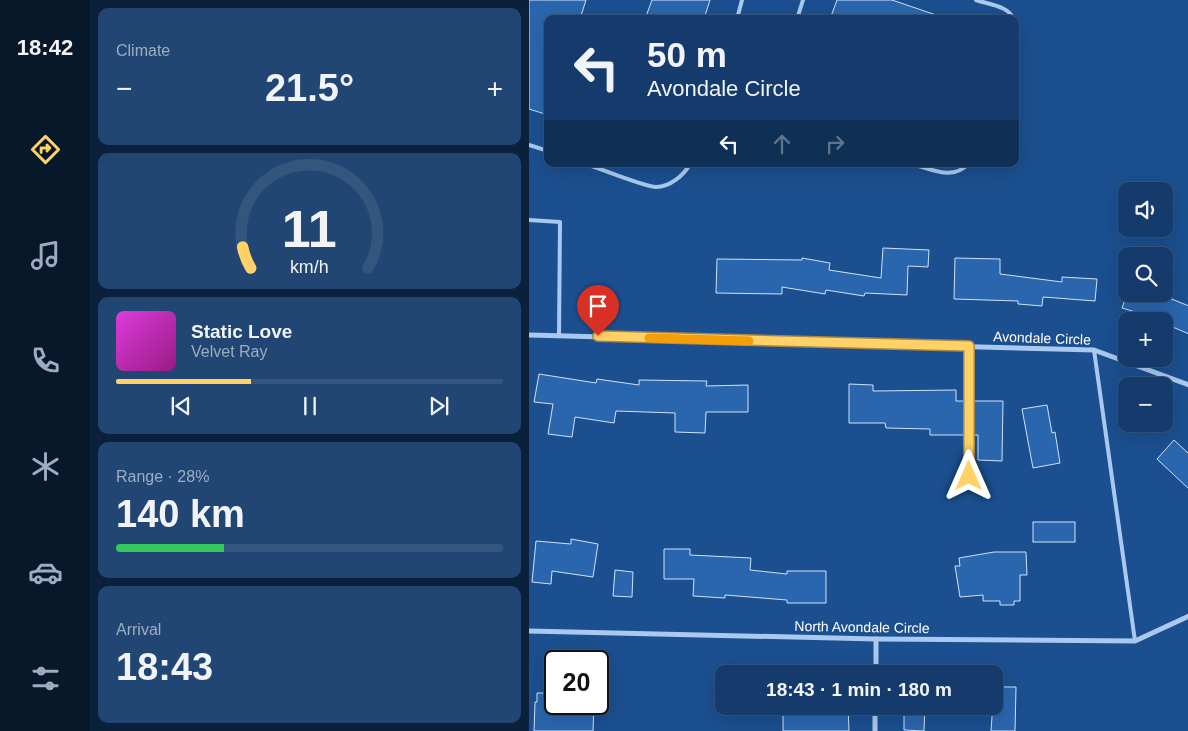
<!DOCTYPE html>
<meta charset="utf-8">
<style>
:root{--surface:#143b6b;--page:#214673;--text:#f1f3f6;--muted:#9dadc1;--line:#33557e;--accent:#ffd166}
body{margin:0;font-family:Arial,sans-serif;background:var(--page);color:var(--text);height:100vh;display:flex;flex-direction:column;font-size:19px;white-space:nowrap}
*{box-sizing:border-box;margin:0}
p{font-size:16px;color:var(--muted)}
.icon{flex:none;width:28px;height:28px;fill:none;stroke:currentColor;stroke-width:2;stroke-linecap:round;stroke-linejoin:round}
.map{position:relative;flex:1;overflow:hidden}
.side{display:flex;flex-direction:column;gap:8px;padding:8px;background:#0b203b;width:439px}
.side>*{flex:none}
.banner{position:absolute;left:15px;top:15px;width:475px;height:152px;border-radius:10px;box-shadow:0 5px 20px #0002,0 0 0 1px var(--line);background:#143b6b;color:var(--text);overflow:hidden}
.buttons{position:absolute;left:589px;top:182px;display:grid;gap:10px}
.buttons a{display:grid;place-items:center;width:55px;height:55px;border-radius:10px;background:var(--surface);box-shadow:0 5px 20px #0002,0 0 0 1px var(--line);font-size:25px}
.speed{position:absolute;left:15px;top:650px;display:flex;gap:10px;font-size:25px;font-weight:700;text-align:center}
.speed>*{display:grid;place-content:center;width:65px;height:65px;border-radius:50%;background:var(--surface);box-shadow:0 5px 20px #0002,0 0 0 1px var(--line);line-height:1}
.speed .limit{border:2px solid #111;border-radius:8px;background:#fff;color:#111}
.pin{position:absolute;display:grid;place-items:center;width:42px;height:42px;color:#fff;margin:-51px -21px;border-radius:50% 50% 50% 0;rotate:-45deg;box-shadow:0 0 5px #0007}
.pin .icon{rotate:45deg}
.me{position:absolute;width:55px;margin:-28px;rotate:0deg;stroke-linejoin:round;filter:drop-shadow(0 0 4px #0008)}
.turn{display:flex;align-items:center;gap:18px;height:105px;padding:0 20px;font-size:22px}
.turn .icon{width:65px;height:65px;stroke-width:2.5}
.turn b{display:block;font-size:35px;line-height:42px}
.lanes{display:flex;align-items:center;height:48px;padding:0 20px;background:#0003;justify-content:center;gap:25px;direction:ltr}
.lanes .off{opacity:.35}
.big{font-size:38px;font-weight:800;line-height:1.1}
.side .card{flex:1;display:flex;flex-direction:column;justify-content:center;gap:8px;min-width:0;padding:0 18px;border-radius:10px;background:var(--page)}
.side .dial{align-items:center;gap:0}
.dial svg{height:130px;overflow:visible;fill:none;stroke:var(--line);stroke-width:7;stroke-linecap:round;text-anchor:middle}
.dial text{fill:var(--text);stroke:none}
.song{display:flex;align-items:center;gap:15px}
.cover{width:60px;height:60px;border-radius:8px;background:linear-gradient(135deg,hsl(300 70% 55%),hsl(310 70% 35%))}
.played{height:5px;border-radius:2px;background:linear-gradient(90deg,var(--accent) 35%,var(--line) 35%)}
.keys{display:flex;justify-content:space-around;direction:ltr}
.heat{display:flex;justify-content:space-between;align-items:center;font-size:28px;direction:ltr}
.charge{height:8px;border-radius:4px;background:linear-gradient(90deg,#34c759 28%,var(--line) 0)}
.trip{position:absolute;left:186px;top:665px;width:288px;height:50px;border-radius:10px;background:var(--surface);box-shadow:0 5px 20px #0002,0 0 0 1px var(--line);font-weight:800;line-height:50px;text-align:center}
main{display:flex;flex:1;min-height:0}
.dock{display:flex;flex-direction:column;width:90px;justify-content:space-around;align-items:center;background:#08182b;color:var(--muted)}
.dock .icon{width:35px;height:35px}
.dock .active{color:var(--accent)}
.dock b{font-size:22px;color:var(--text)}
.map>svg:first-child{display:block}
.building{fill:#2a66ad;stroke:#cfe3fa}
.lines{fill:none;stroke-linecap:round;stroke-linejoin:round}
.lane{stroke:#a9c9ee;stroke-width:4}
.street{stroke:#a9c9ee;stroke-width:5}
.route-casing{stroke:#a68842;stroke-width:12}
.route{stroke:#ffd166;stroke-width:9}
.slow{stroke:#f59e0b;stroke-width:9}
.labels{text-anchor:middle;stroke-width:5;stroke-linejoin:round;paint-order:stroke}
.street-label{font-size:14px;fill:#fff;stroke:#1b4f8f}
</style>
<main>
<nav class="dock">
<b>18:42</b>
<svg class="icon active" aria-label="directions" viewBox="0 0 24 24"><path d="M12 3l9 9-9 9-9-9zM9 14v-3h6M13 9l2 2-2 2"/></svg>
<svg class="icon" aria-label="music" viewBox="0 0 24 24"><path d="M9 18V5l10-2v13"/><circle cx="6" cy="18" r="3"/><circle cx="16" cy="16" r="3"/></svg>
<svg class="icon" aria-label="phone" viewBox="0 0 24 24"><path d="M5 4h4l2 5-3 2q2 4 5 5l2-3 5 2v4C11 20 4 13 5 4z"/></svg>
<svg class="icon" aria-label="climate" viewBox="0 0 24 24"><path d="M12 3v18M4 7l16 10M4 17L20 7"/></svg>
<svg class="icon" aria-label="car" viewBox="0 0 24 24"><path d="M5 17H2v-5l4-1 3-4h7l3 4 3 1v5h-3M9 17h6M6 11h13"/><circle cx="7" cy="17" r="2"/><circle cx="17" cy="17" r="2"/></svg>
<svg class="icon" aria-label="filters" viewBox="0 0 24 24"><path d="M4 7h16M4 17h16"/><circle cx="9" cy="7" r="2"/><circle cx="15" cy="17" r="2"/></svg>
</nav>
<section class="side">
<div class="card"><p>Climate</p>
<div class="heat"><a>−</a><b class="big">21.5°</b><a>+</a></div>
</div>
<div class="card dial"><svg viewBox="0 0 100 80">
<path d="M14 69A42 42 0 1 1 86 69"/>
<path d="M14 69A42 42 0 0 1 9 56" stroke="#ffd166"/>
<text x="50" y="56" font-size="32" font-weight="700">11</text>
<text x="50" y="72" font-size="11">km/h</text>
</svg></div>
<div class="card">
<div class="song"><i class="cover"></i><div><b>Static Love</b><p>Velvet Ray</p></div></div>
<div class="played"></div>
<div class="keys"><svg class="icon" aria-label="previous" viewBox="0 0 24 24"><path d="M18 5L8 12l10 7zM5 5v14"/></svg><svg class="icon" aria-label="pause" viewBox="0 0 24 24"><path d="M8 5v14M16 5v14"/></svg><svg class="icon" aria-label="next" viewBox="0 0 24 24"><path d="M6 5l10 7-10 7zM19 5v14"/></svg></div>
</div>
<div class="card"><p>Range · 28%</p><b class="big">140 km</b><div class="charge"></div></div>
<div class="card"><p>Arrival</p><b class="big">18:43</b></div>
</section>
<div class="map">
<svg width="660" height="731" viewBox="0 0 660 731">
<rect width="100%" height="100%" fill="#1b4f8f"/>
<g class="building">
<polygon points="0,0 57,0 51,19 19,19 19,115 0,109"/>
<polygon points="123,0 181,0 175,19 116,19"/>
<polygon points="308,0 363,0 410,16 410,19 301,19"/>
<polygon points="354,248 400,250 399,267 379,266 378,295 336,293 335,296 297,290 296,294 253,287 253,294 187,293 188,259 273,260 273,258 301,263 300,270 352,278"/>
<polygon points="426,258 471,259 471,274 533,282 533,277 568,279 566,301 514,297 513,306 489,304 489,301 425,299"/>
<polygon points="598,294 630,294 660,306 660,334 639,325 640,322 593,308"/>
<polygon points="10,374 67,383 68,379 110,385 110,380 178,381 177,386 219,385 219,412 177,412 176,433 146,432 146,413 87,411 85,423 46,417 43,437 19,434 24,404 5,402"/>
<polygon points="320,384 344,385 344,391 427,390 427,401 436,401 436,435 401,435 401,429 357,428 356,423 320,423"/>
<polygon points="443,401 474,401 473,461 449,460 449,435 443,435"/>
<polygon points="518,405 523,433 526,432 531,463 504,468 493,409"/>
<polygon points="645,440 660,454 660,489 628,459"/>
<rect x="504" y="522" width="42" height="20"/>
<polygon points="42,539 69,544 64,577 23,571 22,584 3,582 7,541 42,544"/>
<polygon points="135,549 161,549 161,555 222,558 221,570 258,574 258,571 297,571 297,603 258,603 258,600 196,595 196,598 164,596 165,579 135,579"/>
<polygon points="465,552 497,552 498,575 491,575 491,601 485,601 485,605 471,605 471,601 454,601 454,595 431,597 426,566 431,566 430,558"/>
<polygon points="86,570 104,572 103,597 84,596"/>
<polygon points="465,687 487,687 486,731 462,731"/>
<polygon points="8,693 23,693 23,704 65,704 64,731 5,731 6,702 8,702"/>
<polygon points="254,706 319,706 320,731 254,731"/>
<polygon points="375,706 396,706 395,731 375,730"/>
</g>
<g class="lines">
<g class="lane">
<path d="M447,0C458,4 481,6 484,19"/>
<polyline points="208,19 213,0"/>
<polyline points="268,19 274,0"/>
<polyline points="0,145 19,151"/>
<path d="M57,164C70,168 116,187 127,187C141,187 155,175 161,164"/>
<path d="M383,164C401,169 424,181 439,164"/>
<polyline points="0,220 31,222 30,335"/>
<polyline points="565,350 606,641"/>
<polyline points="439,476 440,346"/>
</g>
<g class="street">
<polyline points="0,335 565,350 660,385"/>
<polyline points="0,631 347,639 606,641 660,616"/>
<polyline points="347,674 347,639"/>
<polyline points="346,731 346,706"/>
</g>
</g>
<g class="lines">
<g class="route-casing">
<polyline id="route" points="69,336 440,346 440,476"/>
</g>
<use href="#route" class="route"/>
<polyline class="slow" points="120,338 220,341"/>
</g>
<g class="labels">
<g class="street-label">
<text transform="translate(513 338) rotate(2)" y="5">Avondale Circle</text>
<text transform="translate(333 627) rotate(1)" y="5">North Avondale Circle</text>
</g>
</g>
</svg>
<div class="buttons">
<a><svg class="icon" aria-label="sound" viewBox="0 0 24 24"><path d="M4 9h4l5-4v14l-5-4H4zM17 9q2 3 0 6"/></svg></a>
<a><svg class="icon" aria-label="search" viewBox="0 0 24 24"><circle cx="10" cy="10" r="6"/><path d="M15 15l6 6"/></svg></a>
<a>+</a>
<a>−</a>
</div>
<div class="speed"><div class="limit">20</div></div>
<div class="pin" style="left:69px;top:336px;background:#d93025"><svg class="icon" aria-label="arrive" viewBox="0 0 24 24"><path d="M6 21V4h12l-3 4 3 4H6"/></svg></div>
<svg class="me" style="left:440px;top:476px" viewBox="-20 -20 40 40"><path d="M0-17L14 15 0 8-14 15z" fill="#ffd166" stroke="#fff" stroke-width="4"/></svg>
<div class="trip">18:43 · 1 min · 180 m</div>
<div class="banner">
<div class="turn"><svg class="icon" aria-label="left" viewBox="0 0 24 24"><path d="M17 20v-9H6M10 6l-5 5 5 5"/></svg><div><b>50 m</b>Avondale Circle</div></div>
<div class="lanes"><svg class="icon" aria-label="left" viewBox="0 0 24 24"><path d="M17 20v-9H6M10 6l-5 5 5 5"/></svg><svg class="icon off" aria-label="ahead" viewBox="0 0 24 24"><path d="M12 20V5M6 11l6-6 6 6"/></svg><svg class="icon off" aria-label="right" viewBox="0 0 24 24"><path d="M7 20v-9h11M14 6l5 5-5 5"/></svg></div>
</div>
</div>
</main>
